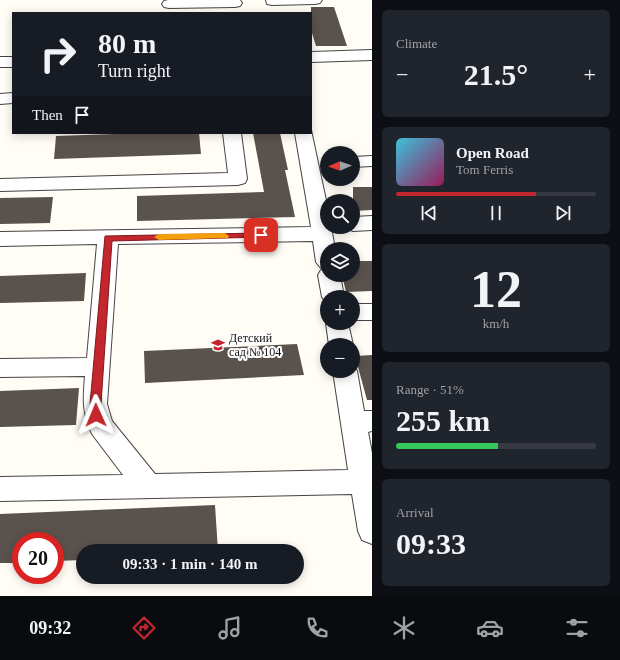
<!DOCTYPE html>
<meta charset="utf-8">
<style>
:root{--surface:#171b24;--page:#20242c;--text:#f1f3f6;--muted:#9ea1a6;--line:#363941;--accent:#c4262e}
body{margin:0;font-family:"Times New Roman",serif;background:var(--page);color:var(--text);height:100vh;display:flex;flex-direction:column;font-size:15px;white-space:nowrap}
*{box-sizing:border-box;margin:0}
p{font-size:13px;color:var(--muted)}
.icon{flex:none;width:22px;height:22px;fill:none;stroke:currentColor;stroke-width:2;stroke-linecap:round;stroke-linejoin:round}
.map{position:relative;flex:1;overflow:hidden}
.panel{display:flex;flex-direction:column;gap:10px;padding:10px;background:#0d0f14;width:248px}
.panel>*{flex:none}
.top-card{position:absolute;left:12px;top:12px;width:300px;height:122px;border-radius:0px;box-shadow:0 2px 10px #0003;background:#171b24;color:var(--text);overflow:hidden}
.needle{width:26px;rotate:268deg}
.tools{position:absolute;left:320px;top:146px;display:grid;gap:8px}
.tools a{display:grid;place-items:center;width:40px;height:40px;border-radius:50%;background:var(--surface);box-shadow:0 2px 10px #0003;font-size:20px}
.speed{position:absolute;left:12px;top:532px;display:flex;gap:8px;font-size:20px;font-weight:700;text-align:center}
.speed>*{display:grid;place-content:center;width:52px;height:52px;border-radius:50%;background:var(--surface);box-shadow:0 2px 10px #0003;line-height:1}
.speed .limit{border:6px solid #d22;background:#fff;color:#111}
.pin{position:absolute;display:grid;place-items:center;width:34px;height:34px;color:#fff;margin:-17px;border-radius:8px;box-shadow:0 2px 6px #0006}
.me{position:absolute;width:44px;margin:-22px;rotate:359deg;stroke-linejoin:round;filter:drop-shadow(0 0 3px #0008)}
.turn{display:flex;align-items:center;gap:14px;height:84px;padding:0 20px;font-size:18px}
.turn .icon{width:52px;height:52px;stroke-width:2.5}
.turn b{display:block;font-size:28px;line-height:34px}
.then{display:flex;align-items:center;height:38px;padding:0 20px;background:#0003;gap:8px;font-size:15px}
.big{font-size:30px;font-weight:700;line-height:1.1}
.panel .card{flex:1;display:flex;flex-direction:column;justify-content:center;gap:6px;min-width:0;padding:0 14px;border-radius:6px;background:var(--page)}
.panel .dial{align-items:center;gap:0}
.dial b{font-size:52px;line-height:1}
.song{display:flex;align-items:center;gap:12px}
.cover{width:48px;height:48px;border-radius:6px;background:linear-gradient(135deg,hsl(190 70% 55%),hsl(330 70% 35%))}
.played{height:4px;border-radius:2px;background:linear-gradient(90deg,var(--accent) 70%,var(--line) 70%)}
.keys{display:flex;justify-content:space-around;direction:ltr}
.heat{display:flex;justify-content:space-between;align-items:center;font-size:22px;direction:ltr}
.charge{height:6px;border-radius:3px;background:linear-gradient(90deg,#34c759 51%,var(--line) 0)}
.trip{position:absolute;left:76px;top:544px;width:228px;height:40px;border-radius:20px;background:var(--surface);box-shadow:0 2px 10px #0003;font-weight:700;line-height:40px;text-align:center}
.tab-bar{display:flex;height:64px;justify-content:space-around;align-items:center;background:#090b0e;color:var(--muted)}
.tab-bar .icon{width:28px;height:28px}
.tab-bar .on{color:var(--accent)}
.tab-bar b{font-size:18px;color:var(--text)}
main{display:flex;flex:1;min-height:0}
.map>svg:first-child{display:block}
.building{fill:#5a524d}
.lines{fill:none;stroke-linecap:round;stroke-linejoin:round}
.minor-casing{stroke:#444;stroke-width:2}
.minor{fill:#fff;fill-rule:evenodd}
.route{fill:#c4262e;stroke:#7f191e}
.slow{fill:#f59e0b}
.labels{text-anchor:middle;stroke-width:4;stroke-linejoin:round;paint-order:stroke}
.poi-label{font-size:12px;fill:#111;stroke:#fff;text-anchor:start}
</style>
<main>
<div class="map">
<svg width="372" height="596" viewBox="0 0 372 596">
<rect width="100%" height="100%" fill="#fffdf5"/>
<g class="building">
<polygon points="311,7 334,7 347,46 316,46 311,30"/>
<polygon points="143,133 199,133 201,154 54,159 56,136"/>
<polygon points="253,133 280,133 288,170 285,170 295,217 137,221 137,196 264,192"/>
<polygon points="353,187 372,187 372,210 353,211"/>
<polygon points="53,197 50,223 0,224 0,198"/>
<polygon points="353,261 372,261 372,291 346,292 342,275 353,275"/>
<polygon points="86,273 84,301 0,303 0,276"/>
<polygon points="297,344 304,375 145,383 144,351"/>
<polygon points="372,355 372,400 367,400 355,356"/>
<polygon points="79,388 76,425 0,427 0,391"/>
<polygon points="215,505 218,551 83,551 83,560 55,561 55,541 21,541 21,563 0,563 0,514"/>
</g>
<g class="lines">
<g class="minor-casing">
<g id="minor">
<polygon points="168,0 240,0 242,3 240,6 235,7 169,8 164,7 162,4 164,1"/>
<polygon points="266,0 322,0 320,3 315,4 272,5 267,4"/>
<polygon points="372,50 372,60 311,62 311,52"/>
<rect x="0" y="57" width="13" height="10"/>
<polygon points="13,93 13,103 0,104 0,94"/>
<path d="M311,130L327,205V227H331L335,249H327V275H340L344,297H327V303L322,297L318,275L321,270L325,269L320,267L316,262L313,241L118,244L107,404L112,421L155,474L348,470L333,371H353V364L357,371L364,411H372V431L368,432L372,453V544L362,540L358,531L352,494L0,501V477L123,475L92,434C82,412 83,399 85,376L0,377V359L87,358L97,244L0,246V232L311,227L295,133H311Z"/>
<polygon points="223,133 241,133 247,179 245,183 238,185 0,191 0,179 228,173"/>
<polygon points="372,156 372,166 353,167 353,157"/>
<polygon points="372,216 372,230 353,231 345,227 353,227 353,217"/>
<rect x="353" y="304" width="19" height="16"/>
<polygon points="327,321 327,323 348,323 353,345 329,345 326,323"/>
</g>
</g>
<use href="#minor" class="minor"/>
</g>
<polygon class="route" points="261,233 265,235 264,237 112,241 101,404 102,415 100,418 96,419 93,418 90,404 105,236"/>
<polygon class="slow" points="225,233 229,236 228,238 159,240 154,237 159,234"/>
<defs>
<g id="school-bare" transform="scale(1.08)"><path d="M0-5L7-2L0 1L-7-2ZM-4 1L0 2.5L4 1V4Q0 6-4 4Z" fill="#c4262e" stroke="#fff" stroke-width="2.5" paint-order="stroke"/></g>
</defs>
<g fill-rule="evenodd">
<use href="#school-bare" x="218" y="345"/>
</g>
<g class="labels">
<g class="poi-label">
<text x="229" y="342">Детский<tspan x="229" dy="14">сад № 104</tspan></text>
</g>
</g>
</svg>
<div class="tools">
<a><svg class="needle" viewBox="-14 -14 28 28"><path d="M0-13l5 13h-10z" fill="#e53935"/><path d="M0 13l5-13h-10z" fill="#9ea1a6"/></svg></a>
<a><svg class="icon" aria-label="search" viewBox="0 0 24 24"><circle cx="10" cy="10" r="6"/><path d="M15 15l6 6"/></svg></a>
<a><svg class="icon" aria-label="layers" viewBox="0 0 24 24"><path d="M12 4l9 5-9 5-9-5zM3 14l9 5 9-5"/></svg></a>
<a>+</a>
<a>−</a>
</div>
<div class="speed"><div class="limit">20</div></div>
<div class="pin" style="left:261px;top:235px;background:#d93025"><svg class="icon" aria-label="arrive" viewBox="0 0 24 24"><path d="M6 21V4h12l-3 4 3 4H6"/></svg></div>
<svg class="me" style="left:96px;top:415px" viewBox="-20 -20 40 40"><path d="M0-17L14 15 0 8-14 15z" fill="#c4262e" stroke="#fff" stroke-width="4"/></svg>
<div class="trip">09:33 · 1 min · 140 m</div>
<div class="top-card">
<div class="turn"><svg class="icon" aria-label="right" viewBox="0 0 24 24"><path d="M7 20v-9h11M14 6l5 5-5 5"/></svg><div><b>80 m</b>Turn right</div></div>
<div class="then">Then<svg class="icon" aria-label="arrive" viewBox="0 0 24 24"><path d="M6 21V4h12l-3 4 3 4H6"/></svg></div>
</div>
</div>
<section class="panel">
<div class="card"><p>Climate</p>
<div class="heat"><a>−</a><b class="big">21.5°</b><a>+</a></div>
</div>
<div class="card">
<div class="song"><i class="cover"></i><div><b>Open Road</b><p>Tom Ferris</p></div></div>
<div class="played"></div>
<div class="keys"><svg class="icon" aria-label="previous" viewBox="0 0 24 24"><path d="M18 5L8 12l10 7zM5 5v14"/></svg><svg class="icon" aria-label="pause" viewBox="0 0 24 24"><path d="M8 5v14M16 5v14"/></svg><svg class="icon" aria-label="next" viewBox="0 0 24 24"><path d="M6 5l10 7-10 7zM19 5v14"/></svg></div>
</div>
<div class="card dial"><b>12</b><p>km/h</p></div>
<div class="card"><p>Range · 51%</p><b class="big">255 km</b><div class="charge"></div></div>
<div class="card"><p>Arrival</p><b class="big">09:33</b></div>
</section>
</main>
<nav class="tab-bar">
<b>09:32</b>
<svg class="icon on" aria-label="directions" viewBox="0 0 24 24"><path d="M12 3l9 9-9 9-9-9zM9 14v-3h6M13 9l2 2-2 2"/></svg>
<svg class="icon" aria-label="music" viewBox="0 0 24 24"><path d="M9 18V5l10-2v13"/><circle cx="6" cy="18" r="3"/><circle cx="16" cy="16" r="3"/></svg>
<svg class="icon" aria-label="phone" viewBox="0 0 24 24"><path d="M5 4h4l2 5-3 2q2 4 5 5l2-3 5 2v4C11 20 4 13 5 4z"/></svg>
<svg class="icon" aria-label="climate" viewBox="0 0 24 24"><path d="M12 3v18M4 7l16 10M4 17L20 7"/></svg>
<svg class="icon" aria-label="car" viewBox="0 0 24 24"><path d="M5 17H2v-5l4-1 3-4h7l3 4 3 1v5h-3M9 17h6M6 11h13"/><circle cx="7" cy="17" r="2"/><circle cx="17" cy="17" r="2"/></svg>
<svg class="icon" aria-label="filters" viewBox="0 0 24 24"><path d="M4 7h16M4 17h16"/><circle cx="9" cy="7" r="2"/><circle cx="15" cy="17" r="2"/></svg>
</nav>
